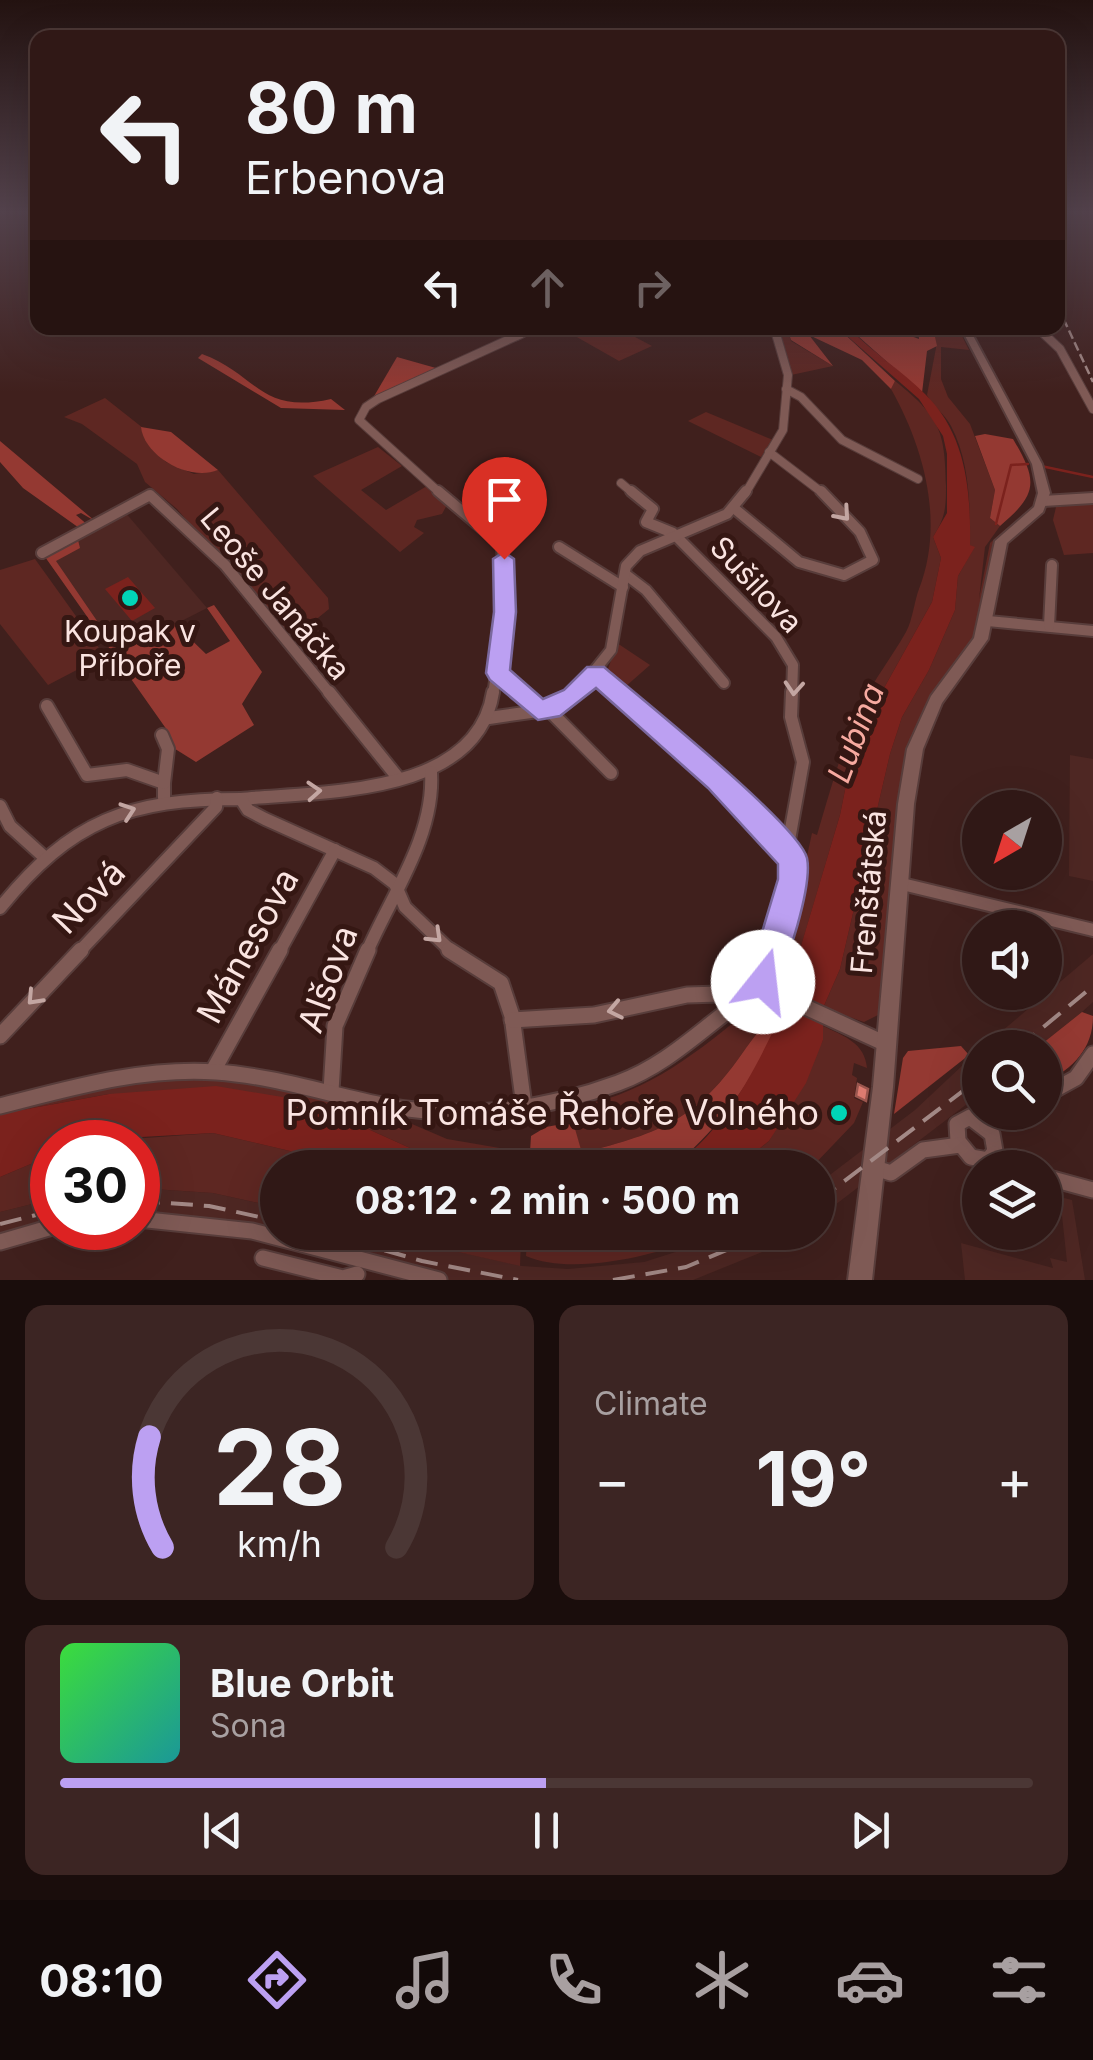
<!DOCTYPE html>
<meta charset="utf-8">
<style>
:root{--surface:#301816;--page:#3c2523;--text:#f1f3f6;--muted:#a8a0a1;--line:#4b3735;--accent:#bca0f2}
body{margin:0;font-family:Inter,sans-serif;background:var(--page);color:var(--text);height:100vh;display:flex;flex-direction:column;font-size:38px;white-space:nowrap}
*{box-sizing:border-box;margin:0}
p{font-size:32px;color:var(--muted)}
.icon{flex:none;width:55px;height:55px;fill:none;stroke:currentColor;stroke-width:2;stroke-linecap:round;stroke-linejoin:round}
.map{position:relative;height:1280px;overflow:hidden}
.panel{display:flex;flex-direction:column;gap:25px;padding:25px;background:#1a0d0c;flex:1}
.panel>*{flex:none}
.top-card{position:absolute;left:30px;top:30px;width:1035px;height:305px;border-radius:20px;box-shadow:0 10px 40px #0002,0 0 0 2px var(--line);background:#301816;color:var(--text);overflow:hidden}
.needle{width:65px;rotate:219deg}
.fabs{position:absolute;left:962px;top:790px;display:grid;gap:20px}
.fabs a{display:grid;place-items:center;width:100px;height:100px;border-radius:50%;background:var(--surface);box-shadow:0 10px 40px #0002,0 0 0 2px var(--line);font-size:50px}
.speed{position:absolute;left:30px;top:1120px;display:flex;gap:20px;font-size:50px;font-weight:700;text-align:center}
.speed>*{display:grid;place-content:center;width:130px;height:130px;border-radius:50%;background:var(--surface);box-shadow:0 10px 40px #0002,0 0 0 2px var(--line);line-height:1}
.speed .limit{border:15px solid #d22;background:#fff;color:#111}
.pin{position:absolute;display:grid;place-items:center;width:85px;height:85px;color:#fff;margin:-102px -42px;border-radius:50% 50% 50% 0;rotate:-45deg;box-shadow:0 0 10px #0007}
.pin .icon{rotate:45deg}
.me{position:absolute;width:110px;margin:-55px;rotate:16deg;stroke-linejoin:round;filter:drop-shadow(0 0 8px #0008)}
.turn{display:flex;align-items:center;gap:35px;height:210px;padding:0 50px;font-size:45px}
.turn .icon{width:130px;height:130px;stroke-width:2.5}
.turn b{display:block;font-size:70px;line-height:85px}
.lanes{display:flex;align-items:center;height:95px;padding:0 50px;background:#0003;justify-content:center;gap:50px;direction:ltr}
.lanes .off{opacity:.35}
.big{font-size:75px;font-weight:700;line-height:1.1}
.panel .widget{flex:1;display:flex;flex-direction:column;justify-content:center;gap:15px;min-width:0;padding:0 35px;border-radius:20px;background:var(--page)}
.panel .dial{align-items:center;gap:0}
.dial svg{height:260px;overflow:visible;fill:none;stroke:var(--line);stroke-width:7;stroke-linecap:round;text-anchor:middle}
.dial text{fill:var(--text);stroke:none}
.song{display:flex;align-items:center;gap:30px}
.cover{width:120px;height:120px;border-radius:15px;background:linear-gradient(135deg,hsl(120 70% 55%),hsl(180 70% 35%))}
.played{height:10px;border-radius:5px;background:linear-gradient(90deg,var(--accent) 50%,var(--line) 50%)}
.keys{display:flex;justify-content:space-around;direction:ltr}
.heat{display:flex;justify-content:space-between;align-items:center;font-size:55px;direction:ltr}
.panel .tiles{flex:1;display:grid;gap:25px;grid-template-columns:1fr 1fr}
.widget:last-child{grid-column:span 2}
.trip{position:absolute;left:260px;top:1150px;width:575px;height:100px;border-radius:50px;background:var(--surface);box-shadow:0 10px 40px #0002,0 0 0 2px var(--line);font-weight:700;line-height:100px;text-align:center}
.tabs{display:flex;height:160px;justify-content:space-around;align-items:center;background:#130a09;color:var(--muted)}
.tabs .icon{width:70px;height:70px}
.tabs .active{color:var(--accent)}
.tabs b{font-size:45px;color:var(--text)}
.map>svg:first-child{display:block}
.built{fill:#4e2723}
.green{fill:#5e2722}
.forest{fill:#943932}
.water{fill:#7b221d}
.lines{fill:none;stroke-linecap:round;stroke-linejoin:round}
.stream{stroke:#7b221d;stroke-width:2.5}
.building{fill:#dd7b70;stroke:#9b564e;stroke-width:2.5}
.street-far4-casing{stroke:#583d3b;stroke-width:9}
.street-far3-casing{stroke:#583d3b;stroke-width:10}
.street-far2-casing{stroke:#583d3b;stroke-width:14}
.street-far1-casing{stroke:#583d3b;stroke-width:16}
.street-casing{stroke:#583d3b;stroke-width:19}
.secondary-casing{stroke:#583d3b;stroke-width:4}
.street-far4{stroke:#7f5a55;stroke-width:6}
.street-far3{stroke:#7f5a55;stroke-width:8}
.street-far2{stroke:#7f5a55;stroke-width:10}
.street-far1{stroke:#7f5a55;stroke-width:12}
.street{stroke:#7f5a55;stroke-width:15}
.secondary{fill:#7f5a55;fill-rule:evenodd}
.rail-far1{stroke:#a38986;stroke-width:2.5;stroke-dasharray:9 4;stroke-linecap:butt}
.rail{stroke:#a38986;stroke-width:4;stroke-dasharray:22 11;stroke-linecap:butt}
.oneway{stroke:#c3a6a2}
.route{fill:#bca0f2;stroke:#7a689d;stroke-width:2.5}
.poi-dot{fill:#01d5b7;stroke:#351713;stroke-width:4}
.labels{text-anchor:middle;stroke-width:10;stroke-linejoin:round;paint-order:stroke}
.street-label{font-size:30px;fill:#fae4e1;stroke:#351713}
.poi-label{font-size:30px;fill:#fae4e1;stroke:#351713}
.water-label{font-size:32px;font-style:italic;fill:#f7aaa0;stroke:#351713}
.near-street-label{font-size:35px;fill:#fae4e1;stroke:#351713}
.near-poi-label{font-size:35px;fill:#fae4e1;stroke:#351713;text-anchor:end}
</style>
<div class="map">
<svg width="1093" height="1280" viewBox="0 0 1093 1280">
<rect width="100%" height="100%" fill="#40201d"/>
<g class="built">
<polygon points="124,511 207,608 115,655 43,554"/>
<polygon points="1070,755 1093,759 1093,881 1069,876"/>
<polygon points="1093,954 1093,1002 1082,1012 1038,1047 982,1048"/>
<polygon points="980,1049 980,1094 818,1218 818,1184 915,1110"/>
<polygon points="138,1188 213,1193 277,1207 278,1232 374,1233 522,1266 568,1269 644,1262 736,1233 796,1233 767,1250 693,1280 443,1280 299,1241 138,1214"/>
<polygon points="1060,1197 1072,1200 1085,1280 965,1280 961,1243 1053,1268 1050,1258 1067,1262"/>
<polygon points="52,1199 52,1224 0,1237 0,1212"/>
</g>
<g class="green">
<polygon points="561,328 618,328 652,346 619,361"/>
<polygon points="777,328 787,328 791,341 833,366 791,375"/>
<path d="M933,328H958L969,350L941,347V379L948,397L970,424L995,490L990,518L1000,526L985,547L979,599L990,543L1008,527L996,544L973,643L931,697L909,748L880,1014L864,1022L823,1008L840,969L890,754L902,717L929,670L955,610L958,576L974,548L970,545C970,506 970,462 951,426C945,414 933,407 927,395L936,348Z"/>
<path d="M895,381C940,417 945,430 946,486C946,509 945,518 933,537L941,558L932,602L855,740L840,815L788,990L779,986L812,833L817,835C830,791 842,746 862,705C874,679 892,657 906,632C913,619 914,602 919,589C944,525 926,451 891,389Z"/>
<polygon points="105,398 143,428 148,444 166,462 194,474 218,470 328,598 329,609 298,634 285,634 177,509 145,482 137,464 82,424 64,417"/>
<polygon points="706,412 773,440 761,457 688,421"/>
<polygon points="378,447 402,466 361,490 386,510 427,486 448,503 442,514 417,520 414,527 424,533 400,552 313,476"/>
<polygon points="1093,504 1093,553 1064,555 1053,520 1056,507"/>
<polygon points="35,559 101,651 92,662 48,685 0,624 0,570"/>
<polygon points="617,643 650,665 625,687 607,672"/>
<path d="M759,1002H775C769,1019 756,1034 746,1048C697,1120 663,1132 582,1153L567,1108C648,1096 698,1051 759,1002Z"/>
<path d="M823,1026C844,1036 865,1043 867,1068L854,1063L852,1075L857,1078L854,1098L863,1102L854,1123L812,1167L736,1168L769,1141L823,1040Z"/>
<polygon points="211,1079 289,1088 398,1118 447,1139 523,1152 524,1167 452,1167 306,1101 109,1094 0,1114 139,1080"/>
<polygon points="213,1133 290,1151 324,1167 278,1168 277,1207 213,1193 138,1188 138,1142 91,1142"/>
<polygon points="52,1155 52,1199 0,1212 0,1177"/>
<path d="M582,1232L709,1233C665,1254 573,1277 526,1256L527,1237Z"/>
<polygon points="374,1233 504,1233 521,1237 520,1266"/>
</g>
<g class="forest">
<polygon points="787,328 838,328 895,381 891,389 862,360 809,335 833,366 791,340"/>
<polygon points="849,328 889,328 919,339 918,328 933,328 937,346 927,351 922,393"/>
<path d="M202,354C257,374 260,415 331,399L345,410L281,408L198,358Z"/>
<polygon points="397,357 443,370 373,398"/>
<path d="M141,427L171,432L218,470C189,482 144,456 141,427Z"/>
<path d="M985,434L1013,439C1038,481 1038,494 1000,526L990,518L995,490L975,436Z"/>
<polygon points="0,441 95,521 81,513 76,515 89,526 82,530 23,488 0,462"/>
<polygon points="77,536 80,548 56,561 119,653 175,624 206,654 230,641 207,608 214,605 262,672 242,704 254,725 196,762 172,747 167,730 43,554"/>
<path d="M775,1002L783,1006C769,1059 715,1139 669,1167L529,1168L531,1136L546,1127L573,1122L582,1153C663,1132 697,1120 746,1048C756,1034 769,1019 775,1002Z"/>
<path d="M1082,1012L1093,1016C1093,1049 1073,1068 1045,1083V1048L1038,1047Z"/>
<polygon points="961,1046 969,1055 894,1114 903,1058 908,1051"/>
</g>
<g class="water">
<path d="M838,328H849C872,352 902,371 925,394C966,434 971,490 970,545L975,547L958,576L955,610L929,670L902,717L890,754L840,969L823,1008V1040L806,1083L769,1141L736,1167L669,1168C722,1135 755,1071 780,1016L840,815L855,740L932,602L941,558L933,537L947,513V454L943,436L919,399Z"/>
<polygon points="128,577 155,608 132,621 105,589"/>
<polygon points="216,1086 306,1101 452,1167 324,1167 290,1151 213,1133 52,1142 52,1155 0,1177 0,1114 109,1094"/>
</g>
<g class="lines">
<g class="stream">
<polyline points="1041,466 1093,477"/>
<polyline points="996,524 1011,465 1028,464"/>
</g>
</g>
<polygon class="building" points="858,1084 868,1089 866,1101 856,1096"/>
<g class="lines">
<g class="street-far4-casing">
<g id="street-far4">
<polyline points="774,328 777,337"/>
<polyline points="1038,328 1047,337"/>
<polyline points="516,337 535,328"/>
</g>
</g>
<g class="street-far3-casing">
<g id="street-far3">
<polyline points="1044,334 1060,349 1093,409"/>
<polyline points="786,389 801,397 842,440 918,479"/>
<polyline points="769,452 824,494"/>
<polyline points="621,483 634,494"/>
<polyline points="441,494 359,420 366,407 378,399 521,334"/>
<polyline points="745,494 783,430 788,375 776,334"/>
</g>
</g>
<g class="street-far2-casing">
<g id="street-far2">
<polyline points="438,491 502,545 505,613 493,695"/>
<polyline points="631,491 653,509 646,522 673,533 776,637 793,665 792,695"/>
<polyline points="1043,501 1093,498"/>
<polyline points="735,509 799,562 844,575 873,560 860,532 821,491"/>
<polyline points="559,547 623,587"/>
<polyline points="42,553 150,495 225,565 331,695"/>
<polyline points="625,574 646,590 724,683"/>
<polyline points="988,621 1093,631"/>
<polyline points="1049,626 1052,565"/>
<polyline points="498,673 522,695"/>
<polyline points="596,674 620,695"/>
<polyline points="575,695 611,650 626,566 640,551 727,514 746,491"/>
</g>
</g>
<g class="street-far1-casing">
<g id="street-far1">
<polyline points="329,692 399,779"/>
<polyline points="519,692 538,710"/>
<polyline points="617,692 718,780 792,859 793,879 772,952"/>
<polyline points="47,706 87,775 127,770 164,783 164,798"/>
<polyline points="548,709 611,773"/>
<polyline points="489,718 552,709 578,692"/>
<polyline points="162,735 168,749 164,783"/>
<path d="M241,799C322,791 477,797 493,692"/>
<polyline points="0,806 10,826 42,855"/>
<polyline points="787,851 803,762 791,717 792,692"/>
<polyline points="898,883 1093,930"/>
<path d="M0,908C71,820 129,799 241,799L248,810L265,819L374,868L395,884L405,907L452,952"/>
<polyline points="79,952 216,807 217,798"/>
<polyline points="279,952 335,850"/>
<path d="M367,952C391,896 435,836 431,772"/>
</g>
</g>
<g class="street-casing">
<g id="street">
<polyline points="449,950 501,983 512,1016 524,1106"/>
<polyline points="762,987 773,950"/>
<polyline points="762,987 886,1044"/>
<polyline points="512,1020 594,1015 687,995 751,993"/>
<polyline points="0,1036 81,950"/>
<polyline points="213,1071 280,950"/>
<polyline points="331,1091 335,1026 368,950"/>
<polyline points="1045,1095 1076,1078 1093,1054"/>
<path d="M0,1106C71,1088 142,1067 216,1072C275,1076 330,1095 387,1106C464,1120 545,1110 618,1083C675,1062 711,1018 762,987"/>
<polygon points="970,1117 992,1134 995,1151 988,1160 971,1157 958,1141 957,1124"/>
<polyline points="987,1127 1011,1112"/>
<polyline points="994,1154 1012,1168"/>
<polyline points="875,1168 891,1173 923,1150 960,1145"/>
<polyline points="1045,1177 1093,1190"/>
<polyline points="138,1219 252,1231 439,1280"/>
<polyline points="0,1242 52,1227"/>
<polyline points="263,1258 343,1278 357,1274"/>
</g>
</g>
<g class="secondary-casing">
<polygon id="secondary" points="961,328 969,328 1042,464 1050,493 1043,512 1007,543 988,639 942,703 923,749 914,804 893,1087 872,1280 848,1280 873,1087 898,804 907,749 931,696 974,638 995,541 1034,507 1038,493 1032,464"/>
</g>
<use href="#street-far4" class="street-far4"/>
<use href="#street-far3" class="street-far3"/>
<use href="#street-far2" class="street-far2"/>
<use href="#street-far1" class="street-far1"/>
<use href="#street" class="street"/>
<use href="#secondary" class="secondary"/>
<polyline class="rail-far1" points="1058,307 1093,382"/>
<g class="rail">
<polyline points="1018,1048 1093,986"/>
<polyline points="138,1201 209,1206 278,1221"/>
<polyline points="818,1201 980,1078"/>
<polyline points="0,1224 52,1211"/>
<polyline points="321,1232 422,1261 518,1280"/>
<polyline points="613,1280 686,1267 769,1232"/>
</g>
</g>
<defs><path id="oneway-chevron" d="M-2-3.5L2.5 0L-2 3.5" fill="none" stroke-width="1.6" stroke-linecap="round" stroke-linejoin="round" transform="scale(2.5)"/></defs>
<g class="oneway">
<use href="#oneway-chevron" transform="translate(843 514) rotate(49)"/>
<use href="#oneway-chevron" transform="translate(794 688) rotate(94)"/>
<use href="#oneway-chevron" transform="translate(314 791) rotate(-4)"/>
<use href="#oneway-chevron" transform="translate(128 811) rotate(-19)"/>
<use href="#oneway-chevron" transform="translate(435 936) rotate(44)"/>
<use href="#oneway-chevron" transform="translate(34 998) rotate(133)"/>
<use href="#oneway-chevron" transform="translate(615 1010) rotate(168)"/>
</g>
<linearGradient id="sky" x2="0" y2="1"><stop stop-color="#231210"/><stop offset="0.54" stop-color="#53424c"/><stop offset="1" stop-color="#53424c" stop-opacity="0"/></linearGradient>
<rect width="1093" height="392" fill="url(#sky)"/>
<path class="route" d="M504,552L514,559L516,612L510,670L543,699L564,690L587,667H604C638,696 799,825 807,858C813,887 786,965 774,993L763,998L752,993L747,982L778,879V864L708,788L596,688L560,716L538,720L490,680L486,673L494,612L493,559Z"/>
<g class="poi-dot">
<circle cx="130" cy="598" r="10"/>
<circle cx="839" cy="1113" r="10"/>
</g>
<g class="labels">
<g class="street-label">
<text transform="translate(756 585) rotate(47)" y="10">Sušilova</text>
<text transform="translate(275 594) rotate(50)" y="10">Leoše Janáčka</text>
<text transform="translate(869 892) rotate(-85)" y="10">Frenštátská</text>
</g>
<g class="poi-label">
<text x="130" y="642">Koupak v<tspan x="130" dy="34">Příboře</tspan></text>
</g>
<g class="water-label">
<text transform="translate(856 733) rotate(-69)" y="11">Lubina</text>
</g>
<g class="near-street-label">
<text transform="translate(89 897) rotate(-46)" y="12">Nová</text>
<text transform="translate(248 946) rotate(-61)" y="12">Mánesova</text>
<text transform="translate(328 979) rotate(-70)" y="12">Alšova</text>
</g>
<g class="near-poi-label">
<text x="819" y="1125">Pomník Tomáše Řehoře Volného</text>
</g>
</g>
</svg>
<div class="fabs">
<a><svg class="needle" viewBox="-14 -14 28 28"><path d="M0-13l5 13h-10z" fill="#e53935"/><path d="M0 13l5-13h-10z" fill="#a8a0a1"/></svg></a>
<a><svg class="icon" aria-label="sound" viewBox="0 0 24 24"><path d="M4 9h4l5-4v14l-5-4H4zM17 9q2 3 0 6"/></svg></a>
<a><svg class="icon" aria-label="search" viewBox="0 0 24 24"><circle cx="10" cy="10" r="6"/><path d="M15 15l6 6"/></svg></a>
<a><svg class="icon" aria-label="layers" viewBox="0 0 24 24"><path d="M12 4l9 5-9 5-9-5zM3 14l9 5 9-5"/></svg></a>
</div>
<div class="speed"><div class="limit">30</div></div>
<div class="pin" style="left:504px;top:559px;background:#d93025"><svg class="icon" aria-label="arrive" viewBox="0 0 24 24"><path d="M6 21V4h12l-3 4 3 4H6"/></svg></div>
<svg class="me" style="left:763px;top:982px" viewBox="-20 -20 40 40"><circle r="19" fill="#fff"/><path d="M0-13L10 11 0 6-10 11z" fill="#bca0f2"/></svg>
<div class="trip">08:12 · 2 min · 500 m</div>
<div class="top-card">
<div class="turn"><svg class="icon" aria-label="left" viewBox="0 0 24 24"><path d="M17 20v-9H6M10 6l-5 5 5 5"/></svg><div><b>80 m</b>Erbenova</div></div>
<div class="lanes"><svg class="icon" aria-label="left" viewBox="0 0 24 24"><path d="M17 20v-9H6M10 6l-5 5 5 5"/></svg><svg class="icon off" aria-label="ahead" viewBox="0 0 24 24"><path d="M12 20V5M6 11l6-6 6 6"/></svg><svg class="icon off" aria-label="right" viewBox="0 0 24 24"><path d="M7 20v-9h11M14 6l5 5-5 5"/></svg></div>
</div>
</div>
<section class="panel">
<div class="tiles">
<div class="widget dial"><svg viewBox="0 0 100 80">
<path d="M14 69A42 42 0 1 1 86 69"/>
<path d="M14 69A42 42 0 0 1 10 35" stroke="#bca0f2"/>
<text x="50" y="56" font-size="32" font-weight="700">28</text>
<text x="50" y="72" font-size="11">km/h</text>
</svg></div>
<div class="widget"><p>Climate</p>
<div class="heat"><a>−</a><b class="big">19°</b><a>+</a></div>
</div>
<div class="widget">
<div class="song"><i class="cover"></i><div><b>Blue Orbit</b><p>Sona</p></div></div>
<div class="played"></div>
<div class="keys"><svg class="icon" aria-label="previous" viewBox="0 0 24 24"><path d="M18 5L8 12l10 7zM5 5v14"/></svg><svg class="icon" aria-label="pause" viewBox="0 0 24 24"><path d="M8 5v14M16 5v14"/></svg><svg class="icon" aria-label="next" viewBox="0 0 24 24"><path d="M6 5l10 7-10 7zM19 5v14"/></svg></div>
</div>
</div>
</section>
<nav class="tabs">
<b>08:10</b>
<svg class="icon active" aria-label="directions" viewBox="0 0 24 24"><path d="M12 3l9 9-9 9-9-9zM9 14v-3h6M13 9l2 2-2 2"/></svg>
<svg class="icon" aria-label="music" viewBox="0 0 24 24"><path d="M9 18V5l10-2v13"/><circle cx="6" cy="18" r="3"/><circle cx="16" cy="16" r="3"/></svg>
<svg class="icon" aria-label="phone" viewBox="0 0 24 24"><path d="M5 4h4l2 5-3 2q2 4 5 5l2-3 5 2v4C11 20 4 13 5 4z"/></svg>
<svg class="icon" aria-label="climate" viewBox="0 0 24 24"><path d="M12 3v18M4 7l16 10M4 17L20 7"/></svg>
<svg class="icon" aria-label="car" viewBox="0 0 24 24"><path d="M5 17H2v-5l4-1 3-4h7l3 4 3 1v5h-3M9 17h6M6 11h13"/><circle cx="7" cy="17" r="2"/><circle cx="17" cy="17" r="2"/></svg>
<svg class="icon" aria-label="filters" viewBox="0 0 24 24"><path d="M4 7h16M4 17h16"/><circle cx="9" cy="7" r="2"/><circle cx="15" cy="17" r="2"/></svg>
</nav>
